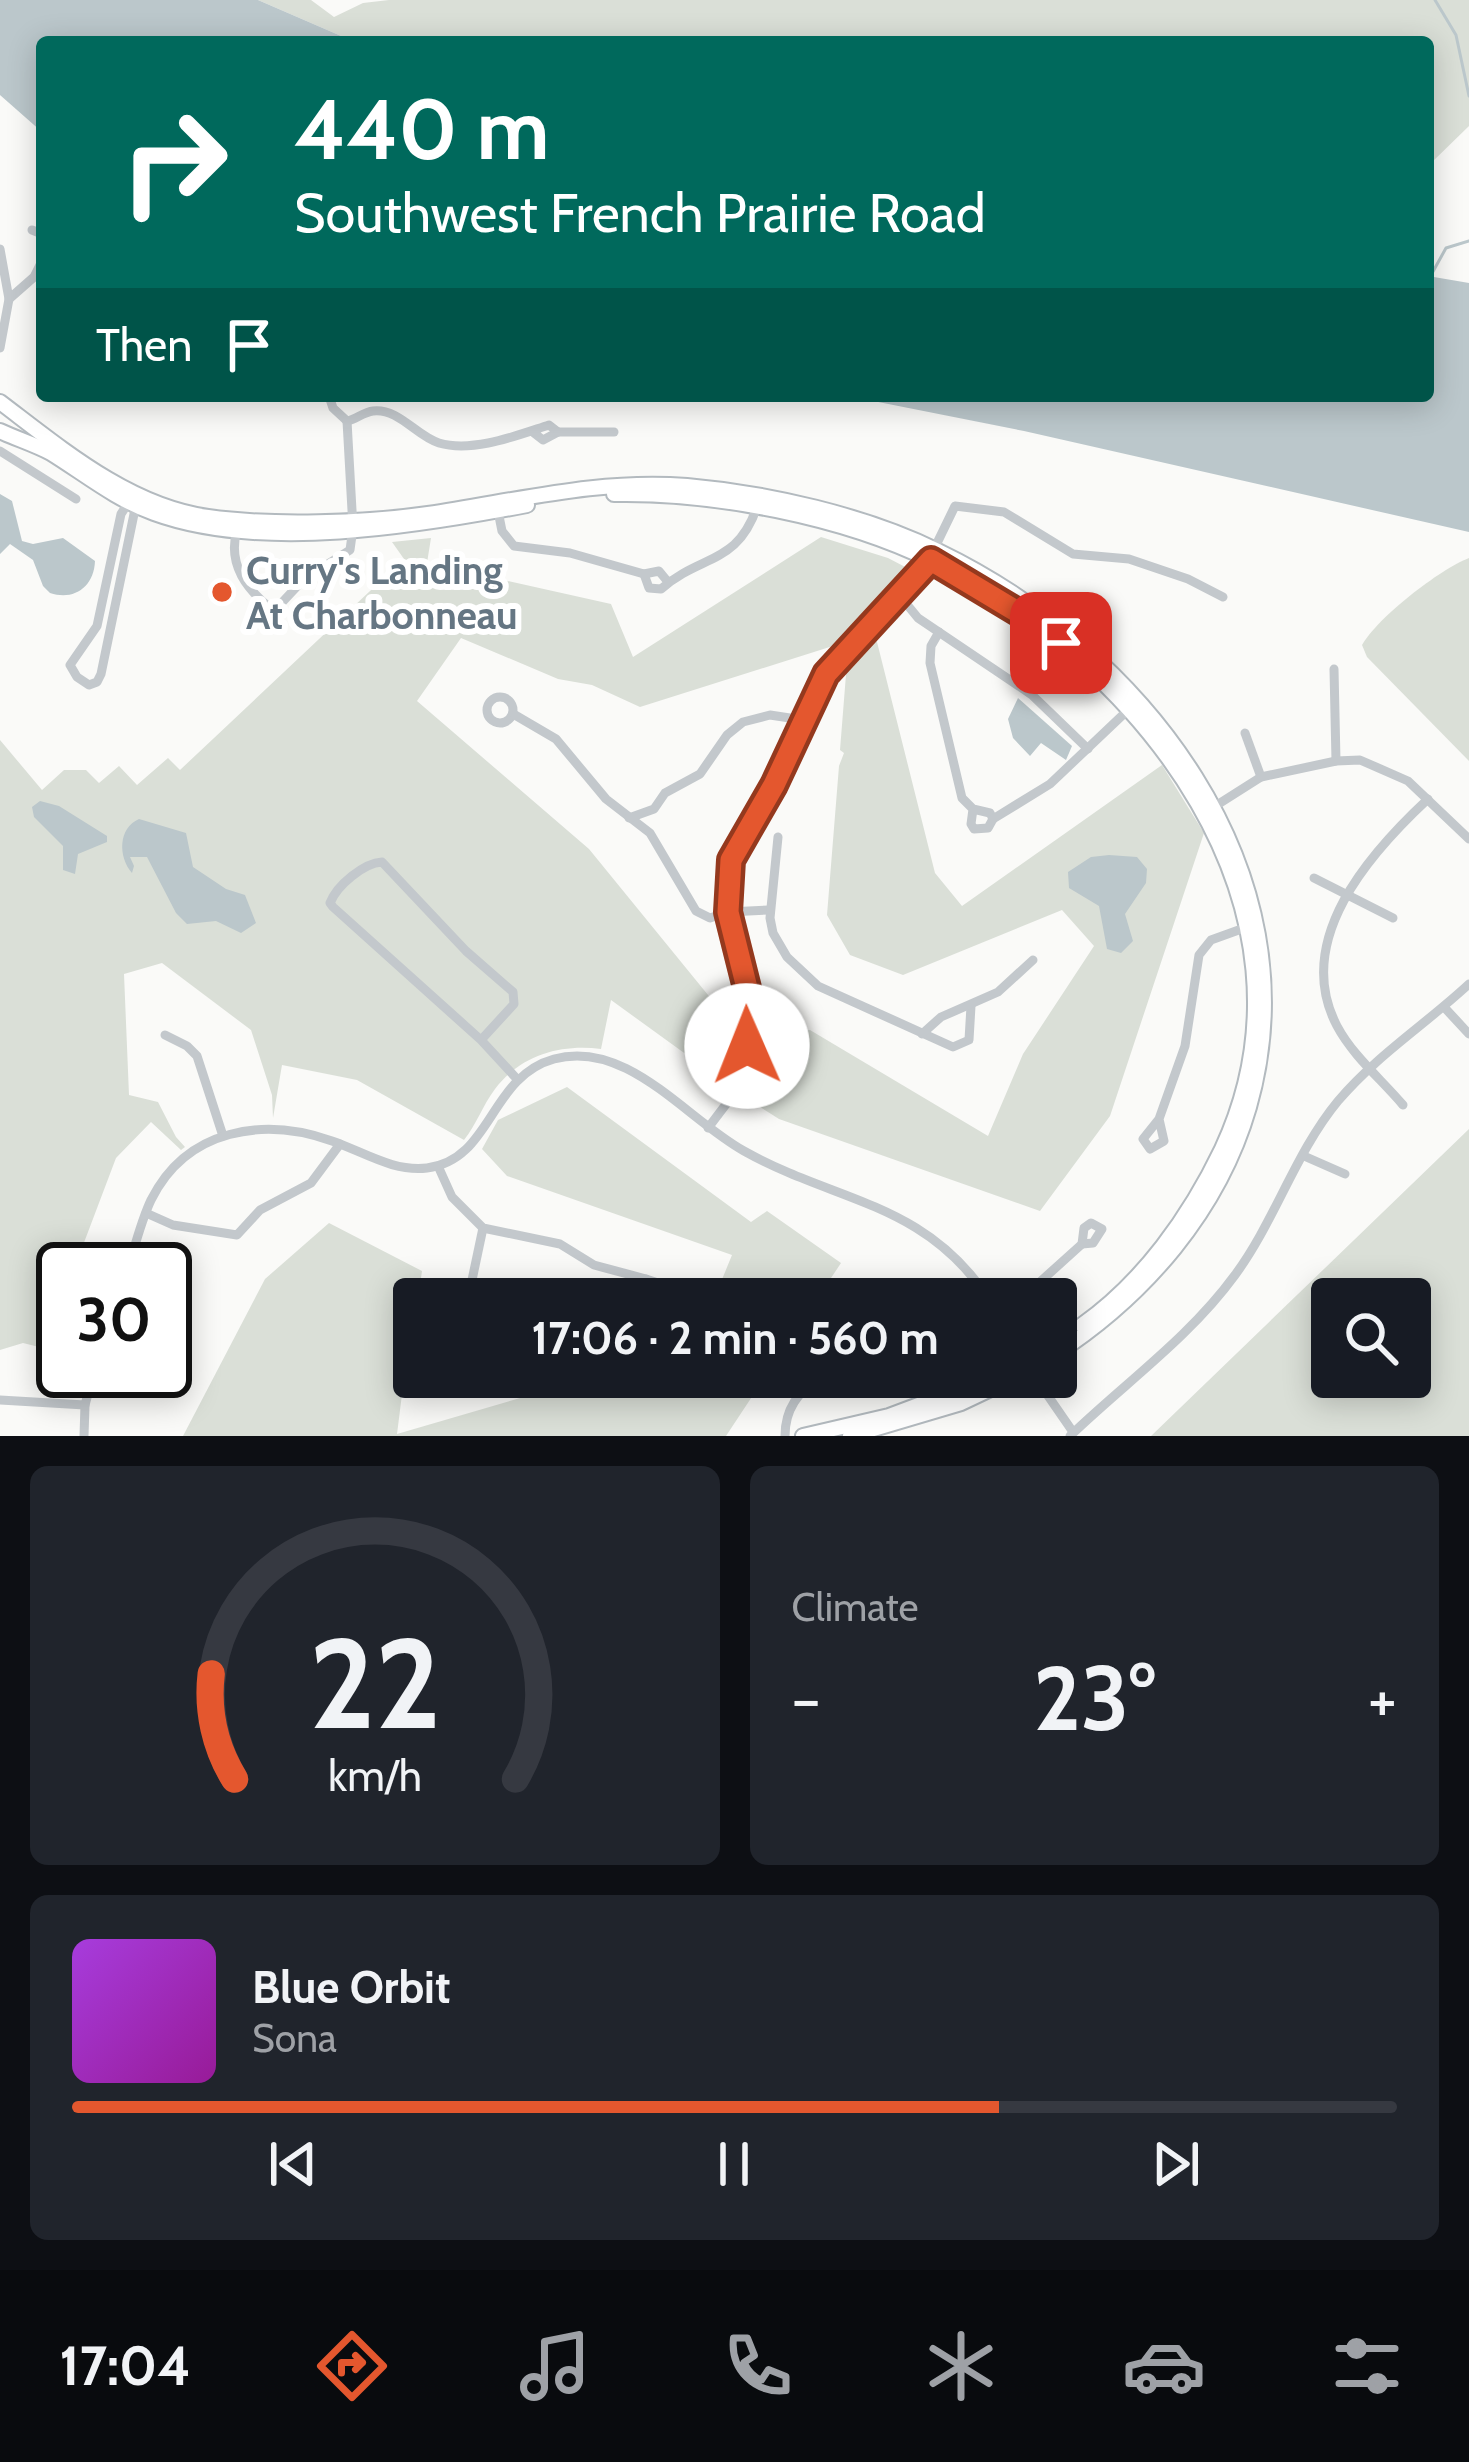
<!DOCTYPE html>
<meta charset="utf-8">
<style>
:root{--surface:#171b24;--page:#20242c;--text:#f1f3f6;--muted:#9ea1a6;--line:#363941;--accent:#e4572e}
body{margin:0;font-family:Cabin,sans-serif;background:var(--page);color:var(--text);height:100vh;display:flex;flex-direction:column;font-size:45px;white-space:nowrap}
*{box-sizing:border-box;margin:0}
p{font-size:39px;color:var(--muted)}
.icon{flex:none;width:66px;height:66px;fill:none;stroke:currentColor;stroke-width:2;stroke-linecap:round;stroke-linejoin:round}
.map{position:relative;height:1436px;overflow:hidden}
.sheet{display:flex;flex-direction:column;gap:30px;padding:30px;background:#0d0f14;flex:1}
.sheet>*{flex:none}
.top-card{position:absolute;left:36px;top:36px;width:1398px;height:366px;border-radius:12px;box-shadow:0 6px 30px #0003;background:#00695c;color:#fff;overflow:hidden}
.controls{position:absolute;left:1311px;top:1278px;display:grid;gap:24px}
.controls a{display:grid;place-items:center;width:120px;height:120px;border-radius:12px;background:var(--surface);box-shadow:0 6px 30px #0003;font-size:60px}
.speed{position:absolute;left:36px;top:1242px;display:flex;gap:24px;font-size:60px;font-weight:700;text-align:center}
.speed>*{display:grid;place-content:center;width:156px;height:156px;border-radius:50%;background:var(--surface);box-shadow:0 6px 30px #0003;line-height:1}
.speed .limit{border:6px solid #111;border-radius:18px;background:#fff;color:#111}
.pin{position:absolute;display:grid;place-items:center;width:102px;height:102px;color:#fff;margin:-51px;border-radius:24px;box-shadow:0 6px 18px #0006}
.me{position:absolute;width:132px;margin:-66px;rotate:359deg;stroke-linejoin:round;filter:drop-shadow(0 0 9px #0008)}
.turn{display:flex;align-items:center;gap:42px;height:252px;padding:0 60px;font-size:54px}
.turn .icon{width:156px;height:156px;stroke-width:2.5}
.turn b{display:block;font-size:84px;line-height:102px}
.then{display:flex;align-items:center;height:114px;padding:0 60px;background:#0003;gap:24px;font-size:45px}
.big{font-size:90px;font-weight:700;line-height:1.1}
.sheet .tile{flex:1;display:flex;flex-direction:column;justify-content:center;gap:18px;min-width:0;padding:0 42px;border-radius:18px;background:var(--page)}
.sheet .dial{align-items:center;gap:0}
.dial svg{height:312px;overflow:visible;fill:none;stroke:var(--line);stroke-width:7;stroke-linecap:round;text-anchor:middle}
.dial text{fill:var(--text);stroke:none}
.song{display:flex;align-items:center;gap:36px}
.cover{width:144px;height:144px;border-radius:18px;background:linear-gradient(135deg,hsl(280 70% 55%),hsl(300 70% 35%))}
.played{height:12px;border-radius:6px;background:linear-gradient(90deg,var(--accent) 70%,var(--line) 70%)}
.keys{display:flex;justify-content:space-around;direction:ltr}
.heat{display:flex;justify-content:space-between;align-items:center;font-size:66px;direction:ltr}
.sheet .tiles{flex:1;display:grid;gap:30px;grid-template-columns:1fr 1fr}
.tile:last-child{grid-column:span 2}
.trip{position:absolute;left:393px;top:1278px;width:684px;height:120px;border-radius:12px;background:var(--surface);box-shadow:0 6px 30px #0003;font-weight:700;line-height:120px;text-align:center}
.tab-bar{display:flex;height:192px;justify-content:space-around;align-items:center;background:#090b0e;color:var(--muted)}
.tab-bar .icon{width:84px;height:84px}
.tab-bar .current{color:var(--accent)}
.tab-bar b{font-size:54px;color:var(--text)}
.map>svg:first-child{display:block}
.green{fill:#dadfd7;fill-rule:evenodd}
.water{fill:#bbc7cb}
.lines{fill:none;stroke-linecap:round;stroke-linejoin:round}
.stream{stroke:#bbc7cb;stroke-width:3}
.secondary-casing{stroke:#b3babf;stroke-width:18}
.street{stroke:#c3c8cc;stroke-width:9}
.secondary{stroke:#fff;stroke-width:14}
.route-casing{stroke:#94391e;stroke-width:30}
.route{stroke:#e4572e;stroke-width:21}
.poi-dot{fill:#e4572e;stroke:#fff;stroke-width:4.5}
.labels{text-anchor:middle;stroke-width:12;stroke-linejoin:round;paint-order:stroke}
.poi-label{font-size:39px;font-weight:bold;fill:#657683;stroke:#fff;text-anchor:start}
</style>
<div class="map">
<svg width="1469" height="1436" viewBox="0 0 1469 1436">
<rect width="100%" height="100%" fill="#fafaf8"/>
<g class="green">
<polygon points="258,0 311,0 334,17 363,3 389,0 1469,0 1469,126 1428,166 1428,42 355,42"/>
<path d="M821,537L888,558L911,570L836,645L640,707L592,685L558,679L461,638L417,701L589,849L739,1033L727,1084L611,1000L601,1049C560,1044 521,1055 495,1089C483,1105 476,1125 464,1140L357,1080L282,1065L273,1118L272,1095L251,1030L162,963L124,974L129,1095L158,1102L176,1137L185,1147L181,1150L151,1122L116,1158L74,1269H63V1299L52,1330L63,1334V1339L47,1349L23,1343L0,1350V740L42,790L64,770H86L99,783L119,766L137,785L168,758L180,770L404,559L392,542L431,538L427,563L611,604L633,657Z"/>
<path d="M1469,558V761L1367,657L1362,645C1377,618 1440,569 1469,558Z"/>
<polygon points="875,634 935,873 962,906 1162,765 1204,833 1110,1116 1040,1211 779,1119 743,1096 758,1038 810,1030 988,1136 1023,1054 1094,946 1062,910 903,975 850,955 827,915 839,766 844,753 840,750 847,662"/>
<polygon points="567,1087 751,1222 767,1211 841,1263 817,1299 714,1299 732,1255 507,1176 482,1149 498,1120"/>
<path d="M1469,1129V1436H1151ZM1332,1299H1410V1377H1332Z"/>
<polygon points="329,1223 422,1271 418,1299 414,1299 397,1434 551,1389 546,1377 765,1377 726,1436 183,1436 265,1279"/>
</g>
<g class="water">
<polygon points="0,0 258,0 355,42 42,42 42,132 0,95"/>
<polygon points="1428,276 1469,283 1469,532 1024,431 848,396 1428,396"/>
<path d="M0,494L12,501L22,541L33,544L63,538L95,561C94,587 74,601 50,593L43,586L33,560L10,544L0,554Z"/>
<polygon points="1018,698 1072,746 1066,760 1041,743 1030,756 1013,738 1008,719"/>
<polygon points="40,801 59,806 107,836 107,842 78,854 75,874 63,870 63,846 34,817 32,807"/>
<path d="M139,819L186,833L193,867L226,889L245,895L256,923L241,933L216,921L187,924L176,913L147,857H130L134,866L132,873C118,857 118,828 139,819Z"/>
<polygon points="1109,855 1137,857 1147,869 1146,883 1125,914 1133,941 1121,953 1107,949 1099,906 1069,888 1068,872 1091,857"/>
</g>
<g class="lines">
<g class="stream">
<polyline points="1435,0 1456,35 1469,96"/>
<polyline points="1430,277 1446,248 1469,241"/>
</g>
<g class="secondary-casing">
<g id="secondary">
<path d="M0,402C62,449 129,506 208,517C271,526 365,523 428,514C516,501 598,479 687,486C768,493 865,515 938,551C1142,649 1317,871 1249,1107C1219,1211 1145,1296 1056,1354"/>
<path d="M0,431C17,439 34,444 51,453C85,474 115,499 154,513C261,552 417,526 527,505"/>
<path d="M614,494C713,492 843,517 932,561C1142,664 1334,908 1222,1149C1190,1216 1143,1282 1082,1325"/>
<polyline points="803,1436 889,1416 993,1377"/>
<polyline points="850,1436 961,1403 1016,1377"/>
</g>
</g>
<g class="street">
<polyline points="32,230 42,234"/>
<polyline points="0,249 9,299 0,348"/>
<polyline points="9,299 34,277 42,261"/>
<polyline points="329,396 333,408 347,421"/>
<path d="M347,421C356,419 364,412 373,411C399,408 416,436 439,443C473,453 518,435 549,425L558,432L543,440L534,433"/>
<polyline points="558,432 614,432"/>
<polyline points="0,451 76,499"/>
<polygon points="134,494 134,514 101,674 97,682 89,685 77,677 70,665 97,626 121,514"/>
<polyline points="497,506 502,531 514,546 570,553 644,574"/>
<path d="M237,530C227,565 247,590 274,611L304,579L350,550L353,528L347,421"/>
<path d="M668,582L659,571L644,574L649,588L661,589C702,553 738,566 758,504"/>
<polyline points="900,596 918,618 1032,695 1088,749"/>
<polyline points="939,632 931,646 930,663 962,798 973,809 990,813 993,819 988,828 974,829 971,824 973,809"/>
<polyline points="1334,669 1336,761"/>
<circle cx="500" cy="710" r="13"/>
<polyline points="515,715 556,739 606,799 650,833 696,911 710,918 728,912 769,910"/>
<polyline points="1245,733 1261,777"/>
<polyline points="1209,810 1261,777 1336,761 1360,760 1408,781 1469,839"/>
<polyline points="629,818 654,809 665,793 700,774 727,735 743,722 770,715 803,720"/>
<polyline points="993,819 1050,784 1128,710"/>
<polyline points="778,837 770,918 773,933 787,957 818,986 953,1047 969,1040 971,1006"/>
<polyline points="1314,878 1393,918"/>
<polyline points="1444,1007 1469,1034"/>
<polyline points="922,1034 941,1017 998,992 1033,960"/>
<polyline points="165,1035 187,1046 197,1056 223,1136"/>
<path d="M481,1040L514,1004L513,992L466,951L382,862C364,863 337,885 330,903L333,907L481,1040L517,1079"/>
<path d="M1403,1105C1381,1079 1353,1056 1337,1026C1292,940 1370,853 1428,799"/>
<polyline points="1159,1119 1164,1141 1150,1149 1143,1139 1159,1119 1185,1046 1199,955 1211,940 1247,927"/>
<polyline points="708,1128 730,1099 747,1046 747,989 728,912 728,877 735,851 774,785 826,673 923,572 955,506 1004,512 1073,554 1129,559 1188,579 1223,597"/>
<polyline points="1304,1156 1345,1174"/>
<polyline points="438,1166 452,1197 483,1228 560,1244 594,1265 646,1279"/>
<polyline points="146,1213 173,1225 237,1235 260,1210 311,1183 340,1144"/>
<polygon points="1091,1223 1102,1229 1093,1243 1082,1244 1084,1228"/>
<path d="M128,1269C135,1246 141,1221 151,1200C187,1128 264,1117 332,1141C364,1152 393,1172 427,1168C492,1160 489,1077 554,1059C627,1039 686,1119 744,1151C837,1203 924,1201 989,1299"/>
<polyline points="468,1299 483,1228"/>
<polyline points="641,1299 646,1279 661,1284 662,1299"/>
<polyline points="1021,1299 1082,1244"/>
<polyline points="158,1371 176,1377"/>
<polyline points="1035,1377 1073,1432"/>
<polyline points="0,1400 85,1405"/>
<polyline points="84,1436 85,1405 94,1371"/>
<path d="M785,1436C785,1409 798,1392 820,1377"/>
<path d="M1070,1436C1125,1383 1189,1338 1235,1275C1275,1221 1295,1153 1338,1101C1377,1055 1426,1024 1469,984"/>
</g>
<use href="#secondary" class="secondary"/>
</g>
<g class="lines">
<g class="route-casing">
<polyline id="route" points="747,1046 747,988 728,912 731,860 774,785 826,674 931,560 1026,617 1061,643"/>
</g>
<use href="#route" class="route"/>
</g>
<circle class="poi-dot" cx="222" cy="592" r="12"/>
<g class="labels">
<g class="poi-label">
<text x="246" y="584">Curry's Landing<tspan x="246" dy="45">At Charbonneau</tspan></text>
</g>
</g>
</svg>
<div class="controls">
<a><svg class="icon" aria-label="search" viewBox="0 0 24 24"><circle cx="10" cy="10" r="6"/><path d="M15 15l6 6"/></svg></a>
</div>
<div class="speed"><div class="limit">30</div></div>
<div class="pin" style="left:1061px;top:643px;background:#d93025"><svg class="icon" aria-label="arrive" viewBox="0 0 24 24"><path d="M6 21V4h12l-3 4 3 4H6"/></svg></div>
<svg class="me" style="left:747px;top:1046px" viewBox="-20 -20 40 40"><circle r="19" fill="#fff"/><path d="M0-13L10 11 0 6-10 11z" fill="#e4572e"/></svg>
<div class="trip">17:06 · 2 min · 560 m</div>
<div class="top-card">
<div class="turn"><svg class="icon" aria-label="right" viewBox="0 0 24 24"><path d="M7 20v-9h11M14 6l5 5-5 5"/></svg><div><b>440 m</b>Southwest French Prairie Road</div></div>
<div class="then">Then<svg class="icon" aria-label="arrive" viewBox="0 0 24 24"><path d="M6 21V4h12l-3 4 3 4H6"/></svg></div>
</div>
</div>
<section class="sheet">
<div class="tiles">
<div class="tile dial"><svg viewBox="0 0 100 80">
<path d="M14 69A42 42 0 1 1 86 69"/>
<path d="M14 69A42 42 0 0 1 8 42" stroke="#e4572e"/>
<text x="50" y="56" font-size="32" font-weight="700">22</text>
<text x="50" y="72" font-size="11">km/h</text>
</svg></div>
<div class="tile"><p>Climate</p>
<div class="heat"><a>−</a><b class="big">23°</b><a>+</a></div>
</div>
<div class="tile">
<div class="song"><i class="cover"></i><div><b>Blue Orbit</b><p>Sona</p></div></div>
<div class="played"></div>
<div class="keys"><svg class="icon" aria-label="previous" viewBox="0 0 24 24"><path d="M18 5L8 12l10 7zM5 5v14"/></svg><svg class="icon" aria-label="pause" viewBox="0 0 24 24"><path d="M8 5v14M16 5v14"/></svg><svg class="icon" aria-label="next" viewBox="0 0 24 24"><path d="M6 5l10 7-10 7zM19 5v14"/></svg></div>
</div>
</div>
</section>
<nav class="tab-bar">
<b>17:04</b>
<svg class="icon current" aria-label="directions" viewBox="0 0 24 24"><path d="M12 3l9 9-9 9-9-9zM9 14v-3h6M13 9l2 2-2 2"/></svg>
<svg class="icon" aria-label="music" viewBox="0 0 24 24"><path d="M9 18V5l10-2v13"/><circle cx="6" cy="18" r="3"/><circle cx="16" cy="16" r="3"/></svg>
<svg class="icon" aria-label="phone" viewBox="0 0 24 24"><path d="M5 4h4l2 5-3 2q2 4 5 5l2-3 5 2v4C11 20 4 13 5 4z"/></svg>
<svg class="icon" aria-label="climate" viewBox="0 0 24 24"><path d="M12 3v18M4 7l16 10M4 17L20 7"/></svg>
<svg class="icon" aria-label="car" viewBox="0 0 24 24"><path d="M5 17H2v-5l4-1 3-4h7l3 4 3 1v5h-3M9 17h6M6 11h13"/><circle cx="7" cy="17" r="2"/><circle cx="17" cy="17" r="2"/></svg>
<svg class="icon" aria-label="filters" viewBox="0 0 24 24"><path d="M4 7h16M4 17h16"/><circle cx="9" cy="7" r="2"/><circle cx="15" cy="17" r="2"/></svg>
</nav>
